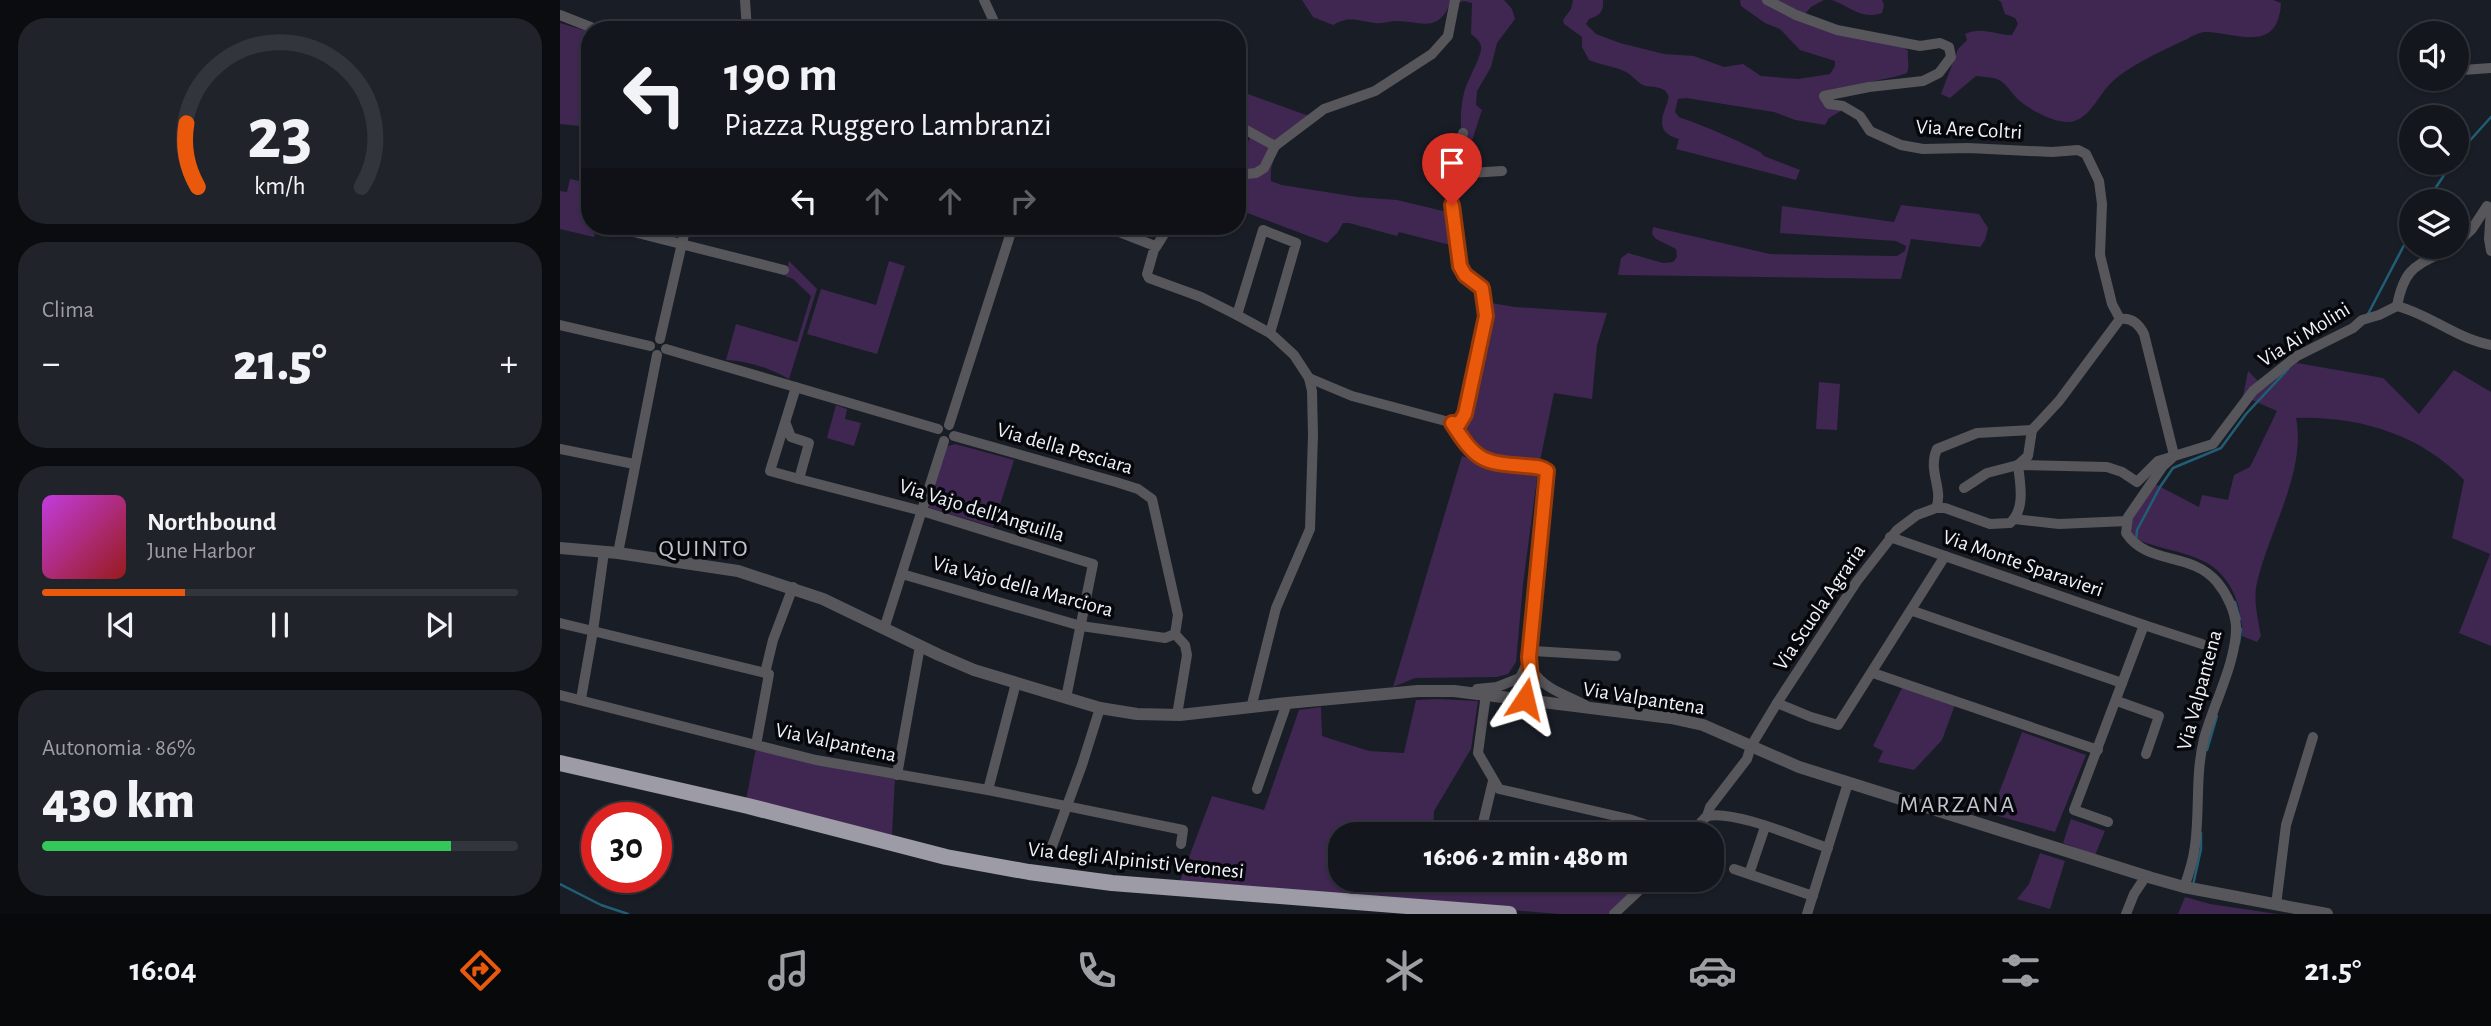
<!DOCTYPE html>
<html lang="it">
<meta charset="utf-8">
<style>
:root{--surface:#13161c;--page:#202329;--text:#f1f3f6;--muted:#9d9fa3;--line:#32353b;--accent:#ea580c}
body{margin:0;font-family:"Alegreya Sans",sans-serif;background:var(--page);color:var(--text);height:100vh;display:flex;flex-direction:column;font-size:26px;white-space:nowrap}
*{box-sizing:border-box;margin:0}
p{font-size:23px;color:var(--muted)}
.icon{flex:none;width:38px;height:38px;fill:none;stroke:currentColor;stroke-width:2;stroke-linecap:round;stroke-linejoin:round}
.map{position:relative;flex:1;overflow:hidden}
.panel{display:flex;flex-direction:column;gap:18px;padding:18px;background:#0a0c0f;width:560px}
.panel>*{flex:none}
.top-card{position:absolute;left:21px;top:21px;width:665px;height:214px;border-radius:28px;box-shadow:0 2px 5px #0004,0 0 0 2px var(--line);background:#13161c;color:var(--text);overflow:hidden}
.tools{position:absolute;left:1839px;top:21px;display:grid;gap:14px}
.tools a{display:grid;place-items:center;width:70px;height:70px;border-radius:50%;background:var(--surface);box-shadow:0 2px 5px #0004,0 0 0 2px var(--line);font-size:35px}
.speed{position:absolute;left:21px;top:802px;display:flex;gap:14px;font-size:35px;font-weight:700;text-align:center}
.speed>*{display:grid;place-content:center;width:91px;height:91px;border-radius:50%;background:var(--surface);box-shadow:0 2px 5px #0004,0 0 0 2px var(--line);line-height:1}
.speed .limit{border:10px solid #d22;background:#fff;color:#111}
.pin{position:absolute;display:grid;place-items:center;width:60px;height:60px;color:#fff;margin:-72px -30px;border-radius:50% 50% 50% 0;rotate:-45deg;box-shadow:0 0 7px #0007}
.pin .icon{rotate:45deg}
.me{position:absolute;width:77px;margin:-38px;rotate:10deg;stroke-linejoin:round;filter:drop-shadow(0 0 5px #0008)}
.turn{display:flex;align-items:center;gap:24px;height:147px;padding:0 28px;font-size:32px}
.turn .icon{width:91px;height:91px;stroke-width:2.5}
.turn b{display:block;font-size:49px;line-height:60px}
.lanes{display:flex;align-items:center;height:66px;padding:0 28px;background:#0003;justify-content:center;gap:35px;direction:ltr}
.lanes .off{opacity:.35}
.big{font-size:52px;font-weight:800;line-height:1.1}
.panel .tile{flex:1;display:flex;flex-direction:column;justify-content:center;gap:10px;min-width:0;padding:0 24px;border-radius:28px;background:var(--page)}
.panel .dial{align-items:center;gap:0}
.dial svg{height:182px;overflow:visible;fill:none;stroke:var(--line);stroke-width:7;stroke-linecap:round;text-anchor:middle}
.dial text{fill:var(--text);stroke:none}
.song{display:flex;align-items:center;gap:21px}
.cover{width:84px;height:84px;border-radius:10px;background:linear-gradient(135deg,hsl(290 70% 55%),hsl(0 70% 35%))}
.played{height:7px;border-radius:4px;background:linear-gradient(90deg,var(--accent) 30%,var(--line) 30%)}
.keys{display:flex;justify-content:space-around;direction:ltr}
.heat{display:flex;justify-content:space-between;align-items:center;font-size:38px;direction:ltr}
.charge{height:10px;border-radius:5px;background:linear-gradient(90deg,#34c759 86%,var(--line) 0)}
.trip{position:absolute;left:768px;top:822px;width:396px;height:70px;border-radius:28px;background:var(--surface);box-shadow:0 2px 5px #0004,0 0 0 2px var(--line);font-weight:800;line-height:70px;text-align:center}
.tab-bar{display:flex;height:112px;justify-content:space-around;align-items:center;background:#08090b;color:var(--muted)}
.tab-bar .icon{width:49px;height:49px}
.tab-bar .active{color:var(--accent)}
.tab-bar b{font-size:32px;color:var(--text)}
main{display:flex;flex:1;min-height:0}
.map>svg:first-child{display:block}
.green{fill:#3f2752}
.lines{fill:none;stroke-linecap:round;stroke-linejoin:round}
.stream{stroke:#215e75;stroke-width:2.5}
.minor{stroke:#56565b;stroke-width:10}
.tertiary{stroke:#56565b;stroke-width:12}
.trunk{stroke:#9c9ba6;stroke-width:16}
.route-casing{stroke:#983908;stroke-width:18}
.route{stroke:#ea580c;stroke-width:12}
.labels{text-anchor:middle;stroke-width:7;stroke-linejoin:round;paint-order:stroke}
.street-label{font-size:21px;fill:#f0f3fa;stroke:#06070b}
.quarter-label{font-size:24px;letter-spacing:2px;fill:#bfc4d0;stroke:#06070b}
</style>
<main>
<section class="panel">
<div class="tile dial"><svg viewBox="0 0 100 80">
<path d="M14 69A42 42 0 1 1 86 69"/>
<path d="M14 69A42 42 0 0 1 9 41" stroke="#ea580c"/>
<text x="50" y="56" font-size="32" font-weight="700">23</text>
<text x="50" y="72" font-size="11">km/h</text>
</svg></div>
<div class="tile"><p>Clima</p>
<div class="heat"><a>−</a><b class="big">21.5°</b><a>+</a></div>
</div>
<div class="tile">
<div class="song"><i class="cover"></i><div><b>Northbound</b><p>June Harbor</p></div></div>
<div class="played"></div>
<div class="keys"><svg class="icon" aria-label="previous" viewBox="0 0 24 24"><path d="M18 5L8 12l10 7zM5 5v14"/></svg><svg class="icon" aria-label="pause" viewBox="0 0 24 24"><path d="M8 5v14M16 5v14"/></svg><svg class="icon" aria-label="next" viewBox="0 0 24 24"><path d="M6 5l10 7-10 7zM19 5v14"/></svg></div>
</div>
<div class="tile"><p>Autonomia · 86%</p><b class="big">430 km</b><div class="charge"></div></div>
</section>
<div class="map">
<svg width="1931" height="914" viewBox="0 0 1931 914">
<rect width="100%" height="100%" fill="#191d26"/>
<g class="green">
<path d="M742,0H944L952,9L955,19L937,43L931,67L917,91L916,105L922,110L904,165C902,140 898,117 904,93C907,80 923,55 921,46C920,41 915,37 911,34L912,3L904,1L889,6C877,33 859,21 837,21C830,21 823,24 816,23C799,21 789,15 773,25L753,17Z"/>
<path d="M1013,0H1043C1044,11 1040,16 1029,19L1026,24L1036,34L1060,43L1104,54L1134,56L1164,67L1183,64L1201,76L1238,79L1270,74L1275,66V61L1240,50L1220,29L1205,23L1181,6L1180,0H1264L1251,7L1243,16L1341,45L1348,51C1347,59 1350,65 1347,73L1338,76L1263,92L1281,111L1269,118L1265,125L1235,120L1214,112L1126,98L1118,99L1115,112L1119,117C1147,127 1173,138 1200,152L1204,156L1240,170L1236,180L1116,149L1119,139C1086,131 1112,103 1108,95C1104,85 1091,88 1083,85C1077,82 1072,75 1066,72C1054,66 1041,65 1029,60L1022,47V37L1004,24L1003,20L1011,9Z"/>
<path d="M1272,0H1322L1324,5L1322,13C1301,20 1291,7 1272,0Z"/>
<path d="M1438,0H1713L1721,3C1718,53 1680,34 1648,32C1639,31 1631,37 1623,41C1603,50 1565,68 1550,84C1538,96 1528,122 1508,122C1493,122 1472,111 1460,101C1452,95 1447,83 1437,79C1431,77 1423,77 1416,76L1390,98L1381,94L1398,49L1407,40L1405,34C1422,26 1435,35 1452,35L1458,24L1455,18L1445,14L1441,2Z"/>
<polygon points="0,23 30,32 30,127 0,124"/>
<path d="M677,90L749,116C732,133 708,153 711,181L722,185L797,197L837,200L900,215L902,248L839,232L837,236L789,223H783L778,232L767,243L677,209V139L688,142L693,130L677,114Z"/>
<polygon points="10,179 30,183 30,226 37,226 34,237 0,229 0,191 7,192"/>
<polygon points="1341,205 1419,214 1428,228 1425,240 1420,247 1351,239 1341,279 1058,275 1061,258 1068,253 1103,263 1113,262 1117,257 1116,249 1096,239 1092,234 1093,227 1210,254 1337,256 1345,251 1346,246 1336,241 1220,233 1222,206 1334,222"/>
<path d="M229,261L257,289L229,379C209,368 189,361 166,360L176,324L237,342L251,296L233,279L225,276Z"/>
<polygon points="329,261 345,266 317,354 247,334 261,289 316,305"/>
<path d="M931,303L955,307L1047,313L1037,345L1032,399L994,393L980,461C937,460 929,462 904,425Z"/>
<path d="M1737,363L1823,378L1859,414L1894,370L1931,392V646L1899,633L1930,554L1892,538L1904,480C1860,434 1798,416 1736,418C1747,472 1707,534 1696,587C1694,602 1698,621 1701,636L1697,642L1682,636C1683,606 1670,572 1641,560C1619,550 1595,548 1574,538L1568,522L1595,484L1639,507L1642,495L1668,500L1674,475L1690,467L1717,411L1683,396L1688,371L1705,388Z"/>
<polygon points="1259,382 1280,384 1277,430 1256,429"/>
<polygon points="276,405 287,409 285,419 301,423 294,446 267,438"/>
<polygon points="395,444 454,460 433,527 367,507 385,447"/>
<polygon points="902,456 931,466 978,471 963,584 956,662 948,674 937,677 855,678 833,687"/>
<polygon points="1343,686 1396,702 1382,740 1354,770 1318,762 1323,751 1313,746"/>
<polygon points="877,699 918,701 911,749 874,811 873,835 780,835 780,880 1053,880 1079,882 1050,914 998,914 620,881 652,796 704,810 739,710 761,707 762,736 809,751 844,753 856,700"/>
<polygon points="1462,732 1526,755 1495,832 1431,814"/>
<polygon points="196,748 335,776 332,835 186,800"/>
<polygon points="1511,819 1545,831 1535,855 1503,843"/>
<polygon points="1480,853 1505,861 1490,909 1457,899 1469,884"/>
<polygon points="1625,897 1650,904 1717,914 1618,914"/>
</g>
<g class="lines">
<g class="stream">
<polyline points="1897,155 1931,117"/>
<polyline points="1867,201 1892,163"/>
<polyline points="1808,314 1852,230"/>
<polyline points="1576,540 1577,530 1600,487 1613,468 1661,448 1686,414 1729,368"/>
<polyline points="1675,602 1680,619"/>
<polyline points="1679,643 1681,629"/>
<polyline points="1647,750 1657,716"/>
<polyline points="0,884 41,905 68,914"/>
<polyline points="1633,885 1641,849 1641,833"/>
</g>
<g class="minor">
<polyline points="185,0 187,30"/>
<polyline points="424,0 438,30"/>
<polyline points="1207,0 1236,15 1277,30 1360,46 1380,43 1389,47 1391,57 1379,73 1363,81 1309,87 1264,96 1269,104 1283,106 1300,116 1310,131 1341,145 1363,149 1408,148 1492,152 1518,150 1526,154 1539,181 1542,204 1540,255 1552,304 1560,319"/>
<polyline points="0,15 38,30"/>
<polyline points="1897,68 1903,70 1931,68"/>
<polyline points="677,125 715,146"/>
<polyline points="893,174 942,171"/>
<polyline points="677,175 696,173 704,168 715,146 764,109 815,91 872,54 888,36 895,0"/>
<polyline points="1931,208 1929,239 1931,251"/>
<polyline points="50,226 224,270"/>
<polyline points="544,226 595,246 587,274 589,278 641,297 677,315 703,230 736,243 710,333 734,355 749,378 752,391 753,435 750,529 716,608 691,708"/>
<polyline points="1897,243 1912,229 1927,206 1931,209"/>
<polyline points="596,247 609,226"/>
<path d="M1837,306C1871,315 1897,339 1931,345"/>
<polyline points="677,315 710,333"/>
<path d="M1560,319C1572,317 1579,324 1584,334L1614,455"/>
<polyline points="0,325 90,346"/>
<polyline points="100,339 126,226"/>
<polyline points="106,349 378,429"/>
<polyline points="749,378 792,396 893,423 899,424 903,420 926,315 922,288 905,275 900,266 896,250 892,184 903,133"/>
<path d="M892,423C916,460 921,463 965,466C974,467 980,466 987,471L969,657L971,680L965,699"/>
<polyline points="226,424 231,437 249,443 239,479 210,471 236,387"/>
<polyline points="389,425 453,226"/>
<polyline points="1472,430 1499,401 1560,319"/>
<polyline points="394,436 556,482 578,489 592,499 618,615 615,634"/>
<polyline points="0,449 74,464"/>
<path d="M1612,458L1603,466L1568,517L1566,533C1588,566 1631,551 1657,582C1667,594 1675,611 1676,626C1677,661 1653,705 1644,739C1635,775 1640,810 1635,846C1633,861 1629,874 1624,887"/>
<polyline points="1458,465 1468,456 1472,430"/>
<polyline points="239,479 362,511 533,564 506,698"/>
<path d="M1404,488L1427,473L1458,465L1547,467L1562,472L1577,482L1598,461L1653,444L1693,391L1737,356L1793,328L1802,320L1819,315L1837,306C1845,264 1858,266 1892,247"/>
<path d="M1376,508C1384,490 1367,470 1377,449L1417,433L1472,430"/>
<polyline points="1454,519 1499,524 1567,521"/>
<polyline points="1330,537 1584,625"/>
<polyline points="44,552 33,631 205,673"/>
<polyline points="58,553 97,355"/>
<polyline points="342,574 521,626 605,638 615,634"/>
<polyline points="233,587 213,640 205,673 209,674 196,745 256,760 428,790 456,683"/>
<polyline points="1353,611 1562,683"/>
<polyline points="0,623 33,631 21,699"/>
<polyline points="324,629 384,441"/>
<polyline points="615,634 625,645 627,655 617,715"/>
<path d="M972,670C985,690 1005,694 1025,705"/>
<polyline points="1313,673 1538,750"/>
<polyline points="917,689 937,687 960,678"/>
<polyline points="926,694 918,753 939,789 1069,819 1117,835"/>
<polyline points="0,695 196,745"/>
<polyline points="959,699 960,678 973,651 1056,656"/>
<polyline points="1557,701 1599,716 1586,754"/>
<polyline points="1217,703 1251,717 1278,725 1385,556"/>
<polyline points="337,775 360,646"/>
<polyline points="697,789 727,703"/>
<polyline points="428,790 623,830 621,844"/>
<path d="M1147,816C1175,810 1238,838 1268,848"/>
<polyline points="1548,822 1514,810 1584,625 1642,644"/>
<polyline points="922,827 933,781"/>
<path d="M1129,835L1147,816L1150,807L1187,759L1191,746L1217,703L1297,581L1337,530L1357,515L1376,508H1385L1430,524L1450,523C1466,509 1460,483 1458,465"/>
<polyline points="491,849 522,765 540,708"/>
<polyline points="1174,869 1253,896"/>
<polyline points="1189,874 1205,827"/>
<polyline points="1716,905 1726,825 1753,737"/>
<polyline points="1054,914 1090,880"/>
<polyline points="1247,914 1288,783"/>
<polyline points="1566,914 1574,894 1586,876"/>
</g>
<polyline class="tertiary" points="0,548 58,553 178,571 263,599 379,655 414,670 540,708 577,714 620,715 727,703 858,691 894,691 1111,718 1143,725 1239,767 1592,878 1624,887 1767,914"/>
<polyline class="trunk" points="0,763 188,806 386,857 469,872 552,883 949,914"/>
</g>
<g class="lines">
<g class="route-casing">
<path id="route" d="M892,205L900,266L905,275L922,288L926,316L905,414L899,424L892,423C916,460 921,463 965,466C974,467 980,466 987,471L969,657L971,680L965,699"/>
</g>
<use href="#route" class="route"/>
</g>
<g class="labels">
<g class="street-label">
<text transform="translate(1409 129) rotate(3)" y="7">Via Are Coltri</text>
<text transform="translate(1744 334) rotate(-32)" y="7">Via Ai Molini</text>
<text transform="translate(505 448) rotate(16)" y="7">Via della Pesciara</text>
<text transform="translate(422 510) rotate(17)" y="7">Via Vajo dell'Anguilla</text>
<text transform="translate(1463 563) rotate(19)" y="7">Via Monte Sparavieri</text>
<text transform="translate(463 586) rotate(15)" y="7">Via Vajo della Marciora</text>
<text transform="translate(1259 607) rotate(-56)" y="7">Via Scuola Agraria</text>
<text transform="translate(1639 690) rotate(-75)" y="7">Via Valpantena</text>
<text transform="translate(1084 698) rotate(9)" y="7">Via Valpantena</text>
<text transform="translate(276 742) rotate(12)" y="7">Via Valpantena</text>
<text transform="translate(576 860) rotate(6)" y="7">Via degli Alpinisti Veronesi</text>
</g>
<g class="quarter-label">
<text x="144" y="556">QUINTO</text>
<text x="1398" y="812">MARZANA</text>
</g>
</g>
</svg>
<div class="tools">
<a><svg class="icon" aria-label="sound" viewBox="0 0 24 24"><path d="M4 9h4l5-4v14l-5-4H4zM17 9q2 3 0 6"/></svg></a>
<a><svg class="icon" aria-label="search" viewBox="0 0 24 24"><circle cx="10" cy="10" r="6"/><path d="M15 15l6 6"/></svg></a>
<a><svg class="icon" aria-label="layers" viewBox="0 0 24 24"><path d="M12 4l9 5-9 5-9-5zM3 14l9 5 9-5"/></svg></a>
</div>
<div class="speed"><div class="limit">30</div></div>
<div class="pin" style="left:892px;top:205px;background:#d93025"><svg class="icon" aria-label="arrive" viewBox="0 0 24 24"><path d="M6 21V4h12l-3 4 3 4H6"/></svg></div>
<svg class="me" style="left:965px;top:699px" viewBox="-20 -20 40 40"><path d="M0-17L14 15 0 8-14 15z" fill="#ea580c" stroke="#fff" stroke-width="4"/></svg>
<div class="trip">16:06 · 2 min · 480 m</div>
<div class="top-card">
<div class="turn"><svg class="icon" aria-label="left" viewBox="0 0 24 24"><path d="M17 20v-9H6M10 6l-5 5 5 5"/></svg><div><b>190 m</b>Piazza Ruggero Lambranzi</div></div>
<div class="lanes"><svg class="icon" aria-label="left" viewBox="0 0 24 24"><path d="M17 20v-9H6M10 6l-5 5 5 5"/></svg><svg class="icon off" aria-label="ahead" viewBox="0 0 24 24"><path d="M12 20V5M6 11l6-6 6 6"/></svg><svg class="icon off" aria-label="ahead" viewBox="0 0 24 24"><path d="M12 20V5M6 11l6-6 6 6"/></svg><svg class="icon off" aria-label="right" viewBox="0 0 24 24"><path d="M7 20v-9h11M14 6l5 5-5 5"/></svg></div>
</div>
</div>
</main>
<nav class="tab-bar">
<b>16:04</b>
<svg class="icon active" aria-label="directions" viewBox="0 0 24 24"><path d="M12 3l9 9-9 9-9-9zM9 14v-3h6M13 9l2 2-2 2"/></svg>
<svg class="icon" aria-label="music" viewBox="0 0 24 24"><path d="M9 18V5l10-2v13"/><circle cx="6" cy="18" r="3"/><circle cx="16" cy="16" r="3"/></svg>
<svg class="icon" aria-label="phone" viewBox="0 0 24 24"><path d="M5 4h4l2 5-3 2q2 4 5 5l2-3 5 2v4C11 20 4 13 5 4z"/></svg>
<svg class="icon" aria-label="climate" viewBox="0 0 24 24"><path d="M12 3v18M4 7l16 10M4 17L20 7"/></svg>
<svg class="icon" aria-label="car" viewBox="0 0 24 24"><path d="M5 17H2v-5l4-1 3-4h7l3 4 3 1v5h-3M9 17h6M6 11h13"/><circle cx="7" cy="17" r="2"/><circle cx="17" cy="17" r="2"/></svg>
<svg class="icon" aria-label="filters" viewBox="0 0 24 24"><path d="M4 7h16M4 17h16"/><circle cx="9" cy="7" r="2"/><circle cx="15" cy="17" r="2"/></svg>
<b>21.5°</b>
</nav>
